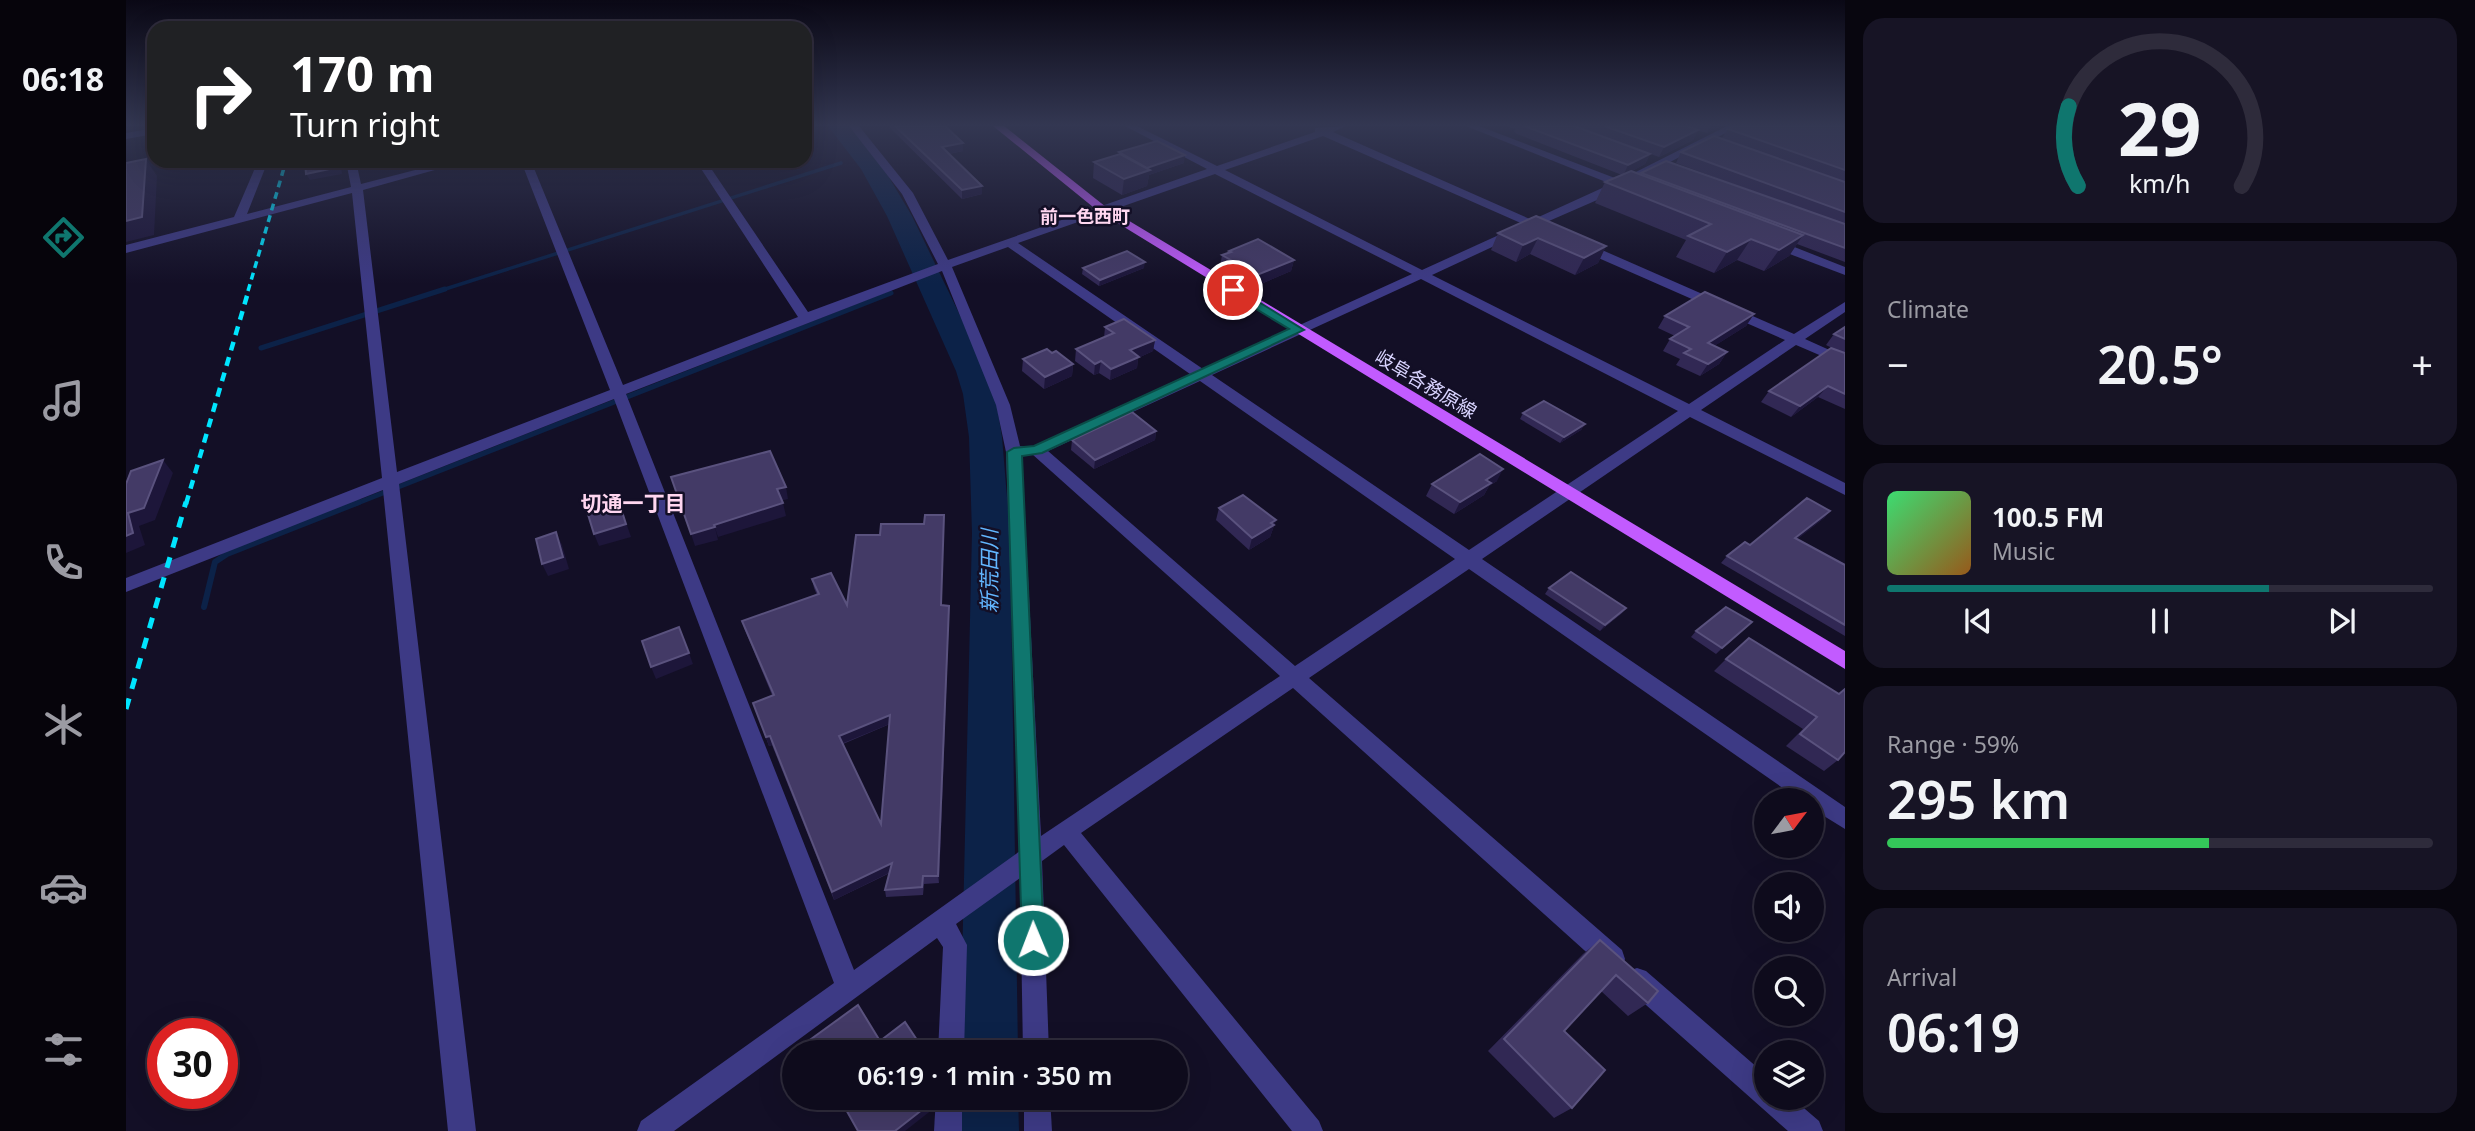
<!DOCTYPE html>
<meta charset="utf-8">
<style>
:root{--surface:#0e0b1c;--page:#171425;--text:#f1f3f6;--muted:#9b9ba3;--line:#2e2b3b;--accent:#0f766e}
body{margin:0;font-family:"Noto Sans","Noto Sans JP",sans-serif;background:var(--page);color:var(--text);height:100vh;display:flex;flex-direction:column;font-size:26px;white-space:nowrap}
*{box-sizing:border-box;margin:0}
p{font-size:23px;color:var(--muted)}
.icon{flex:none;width:38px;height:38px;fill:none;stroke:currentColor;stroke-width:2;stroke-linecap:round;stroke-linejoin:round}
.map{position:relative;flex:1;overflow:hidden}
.side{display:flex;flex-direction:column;gap:18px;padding:18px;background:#08060f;width:630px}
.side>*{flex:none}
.top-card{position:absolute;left:21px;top:21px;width:665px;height:147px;border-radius:21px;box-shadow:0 7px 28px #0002,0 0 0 2px var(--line);background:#202124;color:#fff;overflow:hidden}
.needle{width:46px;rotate:58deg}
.tools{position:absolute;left:1628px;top:788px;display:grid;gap:14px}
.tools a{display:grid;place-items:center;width:70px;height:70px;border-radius:50%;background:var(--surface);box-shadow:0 7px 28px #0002,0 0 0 2px var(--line);font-size:35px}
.speed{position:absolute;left:21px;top:1018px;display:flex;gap:14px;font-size:35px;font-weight:700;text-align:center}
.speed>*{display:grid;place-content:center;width:91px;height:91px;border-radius:50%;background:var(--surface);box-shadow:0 7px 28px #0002,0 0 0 2px var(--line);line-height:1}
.speed .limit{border:10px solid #d22;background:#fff;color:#111}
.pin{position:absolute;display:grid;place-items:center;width:60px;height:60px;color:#fff;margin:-30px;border:4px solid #fff;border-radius:50%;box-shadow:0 2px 7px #0007}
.me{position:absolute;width:77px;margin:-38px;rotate:359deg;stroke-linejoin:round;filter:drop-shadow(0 0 5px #0008)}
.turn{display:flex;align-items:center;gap:24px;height:147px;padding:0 28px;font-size:32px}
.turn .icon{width:91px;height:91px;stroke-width:2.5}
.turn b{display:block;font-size:49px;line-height:60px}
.big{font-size:52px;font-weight:600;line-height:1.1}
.side .card{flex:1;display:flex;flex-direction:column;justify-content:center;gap:10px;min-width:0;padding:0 24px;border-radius:21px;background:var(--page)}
.side .dial{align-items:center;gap:0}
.dial svg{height:182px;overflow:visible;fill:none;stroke:var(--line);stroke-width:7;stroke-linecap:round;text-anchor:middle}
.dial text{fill:var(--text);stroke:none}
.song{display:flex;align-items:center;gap:21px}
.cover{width:84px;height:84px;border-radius:10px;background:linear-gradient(135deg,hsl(140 70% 55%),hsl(30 70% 35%))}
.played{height:7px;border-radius:4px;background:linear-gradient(90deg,var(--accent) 70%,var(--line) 70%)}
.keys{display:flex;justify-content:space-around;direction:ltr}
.heat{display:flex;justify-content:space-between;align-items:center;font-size:38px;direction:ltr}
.charge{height:10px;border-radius:5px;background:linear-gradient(90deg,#34c759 59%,var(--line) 0)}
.trip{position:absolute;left:656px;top:1040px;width:406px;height:70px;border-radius:35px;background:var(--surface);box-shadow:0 7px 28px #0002,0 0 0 2px var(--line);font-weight:600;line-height:70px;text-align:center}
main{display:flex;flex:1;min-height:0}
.tabs{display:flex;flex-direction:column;width:126px;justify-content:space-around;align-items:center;background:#06040b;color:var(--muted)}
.tabs .icon{width:49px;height:49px}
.tabs .active{color:var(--accent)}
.tabs b{font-size:32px;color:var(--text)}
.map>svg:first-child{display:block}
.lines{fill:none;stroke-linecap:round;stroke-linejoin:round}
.stream-far2{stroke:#0c2248;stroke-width:3.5}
.stream-far1{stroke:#0c2248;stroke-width:5}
.stream{stroke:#0c2248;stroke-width:6}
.river{fill:#0c2248;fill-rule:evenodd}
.minor{fill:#3d3a85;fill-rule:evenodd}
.major{fill:#c25bff;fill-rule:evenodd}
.rail-far2{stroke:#00e5ff;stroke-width:3.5;stroke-dasharray:7 5;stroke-linecap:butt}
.rail-far1{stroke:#00e5ff;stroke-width:4.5;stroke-dasharray:9 7;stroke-linecap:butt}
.rail{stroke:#00e5ff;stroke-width:5;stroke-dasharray:11 10;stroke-linecap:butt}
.wall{fill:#312854;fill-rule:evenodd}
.shaded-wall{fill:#1d163a}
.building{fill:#433a66;stroke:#5a527e;stroke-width:2;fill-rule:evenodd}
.route{fill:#0f766e;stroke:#0a4d48;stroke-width:2}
.labels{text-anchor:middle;stroke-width:5;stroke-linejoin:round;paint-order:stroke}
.far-neighbourhood-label{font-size:18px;font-weight:bold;fill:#ffd6f0;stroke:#130f26}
.street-label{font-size:19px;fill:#d9d4ff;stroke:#130f26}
.neighbourhood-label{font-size:21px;font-weight:bold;fill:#ffd6f0;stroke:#130f26}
.water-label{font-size:21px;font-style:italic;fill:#62b6ff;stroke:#130f26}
</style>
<main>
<nav class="tabs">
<b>06:18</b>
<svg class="icon active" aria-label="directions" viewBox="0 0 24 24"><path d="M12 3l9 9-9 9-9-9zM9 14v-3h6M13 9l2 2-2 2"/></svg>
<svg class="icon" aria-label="music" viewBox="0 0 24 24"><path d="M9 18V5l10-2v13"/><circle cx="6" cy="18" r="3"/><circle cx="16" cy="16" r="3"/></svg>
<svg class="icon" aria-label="phone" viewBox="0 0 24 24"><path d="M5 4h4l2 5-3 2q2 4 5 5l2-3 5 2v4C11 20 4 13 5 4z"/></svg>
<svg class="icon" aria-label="climate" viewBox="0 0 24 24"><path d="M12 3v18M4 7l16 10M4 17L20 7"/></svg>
<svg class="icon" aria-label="car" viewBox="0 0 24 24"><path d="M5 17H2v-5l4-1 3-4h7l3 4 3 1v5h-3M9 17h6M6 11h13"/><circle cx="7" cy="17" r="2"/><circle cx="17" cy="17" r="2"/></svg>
<svg class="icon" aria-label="filters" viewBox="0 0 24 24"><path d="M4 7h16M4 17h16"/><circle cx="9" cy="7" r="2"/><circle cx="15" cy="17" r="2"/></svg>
</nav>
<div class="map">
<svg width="1719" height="1131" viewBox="0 0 1719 1131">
<rect width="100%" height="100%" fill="#130f26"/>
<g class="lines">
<polyline class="stream-far2" points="313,291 715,163"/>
<g class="stream-far1">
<polyline points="135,348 319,289"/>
<polyline points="229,504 765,293"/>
</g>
<polyline class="stream" points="78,607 89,562 101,554 233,502"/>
<g class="river">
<polygon points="702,126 724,126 758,169 786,216 861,371 869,394 876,437 884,533 892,1052 834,1052 846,533 843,437 837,394 830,371 761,216 735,169"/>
<polygon points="834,1097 892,1097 893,1131 833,1131"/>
</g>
<g class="minor">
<path d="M723,126H733L787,193L822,260L1081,169L999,126H1011L1091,166L1189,132V128L1220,126L1207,132L1406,220L1485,184L1340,126H1353L1494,180L1601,126H1613L1502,184L1501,187L1416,224L1415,228H1407L1306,275L1563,404L1659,340L1452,249V243H1460L1668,334L1719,302V312L1679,339L1719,357V366L1670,345L1575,410L1719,483V495L1564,417L1356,559L1719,807V829L1685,808V800H1674L1343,569L1183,678L1496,950L1499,959L1496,968L1487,971L1478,968L1167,688L955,833L1193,1121L1197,1131H1166L938,845L916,861L923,1052H897L894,878L830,924L841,945L838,1052H812L817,947L811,938L548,1131H511L515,1121L708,983L488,399L273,484L350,1131H322L257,490L0,592V578L256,478L226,193L0,253V245L108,217L132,161H142L121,214L225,187L220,161H230L235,184L324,161H341L237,190L271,472L484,390L395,161H405L497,385L672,317L570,161H580L682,312L812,264L776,194ZM1197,136L1397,224L1296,270L1099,170ZM1089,174L1286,274L1077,369L892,243ZM882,247L1064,374L905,447L894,446L884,405L826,267ZM816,271L870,405L880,452L894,851L728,970L500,394ZM1295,279L1552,411L1343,550L1086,375ZM1074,381L1329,559L1169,666L922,451ZM906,454L1154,676L915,836L896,456Z"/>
<polygon points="28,128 28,134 0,139 0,133"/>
<polygon points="1640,239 1648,239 1719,267 1719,275 1640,245"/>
<polygon points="1511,968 1520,971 1640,1075 1640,1097 1665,1097 1693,1121 1697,1131 1662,1131 1502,989 1499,980 1502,971"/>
<polygon points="810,1097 836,1097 836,1131 808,1131"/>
<polygon points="898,1097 924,1097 926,1131 898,1131"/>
</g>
<polygon class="major" points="867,126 878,126 980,207 1719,651 1719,669 972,211"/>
<polyline class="rail-far2" points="122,291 160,161"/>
<polyline class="rail-far1" points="60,504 123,289"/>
<polyline class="rail" points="0,709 60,502"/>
</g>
<g class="wall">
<polygon points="762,126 819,126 837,143 837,151 823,154 856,194 836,199"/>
<polygon points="1379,126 1596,126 1581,133 1570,130 1572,130 1567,140 1533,157 1506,147 1524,154 1519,164 1506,171 1514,174 1648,199 1550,163 1555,152 1596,138 1602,129 1719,126 1719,262 1671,244 1663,256 1638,271 1611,260 1588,273 1550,257 1560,240 1469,203 1479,182 1496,175 1391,134 1388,132 1389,129"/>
<polygon points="993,152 1058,163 1023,175 1021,186 996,195 967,178 968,162 993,155"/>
<polygon points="1372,233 1480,246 1472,263 1449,275 1404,254 1390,262 1365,250"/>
<polygon points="1103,251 1168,260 1165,271 1128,287 1094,267 1096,255 1102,253"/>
<polygon points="957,268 1018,268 973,286 956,274"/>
<polygon points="1628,314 1620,326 1588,346 1601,352 1593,364 1574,376 1550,365 1554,359 1537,351 1544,339 1549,336 1532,328 1539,316"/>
<polygon points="979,327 1029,340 1027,351 1012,358 1011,368 984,380 973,373 968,375 949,361 950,349 978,338"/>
<polygon points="1719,327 1719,409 1692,397 1665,417 1635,402 1643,391 1706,348 1700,345 1708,334"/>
<polygon points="926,353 947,364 946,376 918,389 896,371 897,359"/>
<polygon points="1397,413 1459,424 1455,430 1434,443 1394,419"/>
<polygon points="1030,431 1029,440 968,469 945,450 946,440"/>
<polygon points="1371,481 1363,486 1358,495 1328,514 1300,496 1306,484"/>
<polygon points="1093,508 1150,520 1144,537 1123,550 1090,520"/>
<polygon points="1704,511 1698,518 1671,539 1719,565 1719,636 1595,563 1601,556 1624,545"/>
<path d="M818,515L815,605L823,606V615L813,883L798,884L797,895L760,897L759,890L764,873L708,900L646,745L643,746L630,711L627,703L646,695L619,630L616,621L691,595L688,588L686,579L721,605L754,535L798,524ZM764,724L755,824L717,744Z"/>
<polygon points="1423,588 1500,608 1495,614 1474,631 1419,594"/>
<polygon points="1626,622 1590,654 1565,637 1570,631"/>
<polygon points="1600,659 1713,694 1719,688 1712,760 1698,771 1660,746 1677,729 1588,671"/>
<polygon points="1474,940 1522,1003 1502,1016 1475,991 1438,1031 1446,1108 1428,1118 1362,1051 1457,954"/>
</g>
<g class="shaded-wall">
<polygon points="1585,126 1596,126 1581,133"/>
<polygon points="1572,130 1567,140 1533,157 1538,147"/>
<polygon points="837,143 837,151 816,155 816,147"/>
<polygon points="1524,154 1519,164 1497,176 1502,165"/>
<polygon points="1059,155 1058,163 1023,175 1021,186 996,195 998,179 1021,168"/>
<polygon points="20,159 31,176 28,235 0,242 0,221"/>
<polygon points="212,161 214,161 216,174 184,180 180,174"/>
<polygon points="856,186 856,194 836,199 836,190"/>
<polygon points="1677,235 1663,256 1638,271 1653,250"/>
<polygon points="1412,238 1404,254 1390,262 1397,245"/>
<polygon points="1625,239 1611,260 1588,273 1601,252"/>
<polygon points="1480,246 1472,263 1449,275 1458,258"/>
<polygon points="1168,260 1165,271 1128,287 1131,275"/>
<polygon points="1019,262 1018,268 973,286 974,280"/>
<polygon points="1628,314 1620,326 1574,355 1582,343"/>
<polygon points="1029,340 1027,351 1012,358 1011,368 984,380 985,369 1004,350"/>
<polygon points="1601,352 1593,364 1574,376 1582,364"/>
<polygon points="975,361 973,373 968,375 969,364"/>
<polygon points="947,364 946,376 918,389 919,377"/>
<polygon points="1702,386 1692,397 1665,417 1674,406"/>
<polygon points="1459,424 1455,430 1434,443 1438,437"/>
<polygon points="1030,431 1029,440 968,469 969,460"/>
<polygon points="37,460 47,473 29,520 13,526 19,545 0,553 0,536 2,513"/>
<polygon points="1377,469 1371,481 1363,486 1358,495 1328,514 1334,502 1360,480"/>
<polygon points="660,487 662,499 654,501 651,489"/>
<polygon points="492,499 505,537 473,546 468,534"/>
<polygon points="657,503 660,516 592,537 588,525"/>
<polygon points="1704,511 1698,518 1663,546 1669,538"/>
<polygon points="1150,520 1144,537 1123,550 1126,538"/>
<polygon points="589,527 592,540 569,546 565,534"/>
<polygon points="430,532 436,545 443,569 422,576 416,564"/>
<polygon points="823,606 823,615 813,883 812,876"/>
<polygon points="1500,608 1495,614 1474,631 1479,625"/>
<polygon points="1626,622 1620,628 1590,654 1596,648"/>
<polygon points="563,653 567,664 530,679 525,667"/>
<polygon points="764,715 766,723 715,744 713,736"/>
<polygon points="644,736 646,745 643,746 640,737"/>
<polygon points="766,863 767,871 708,900 706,892"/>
<polygon points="806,1097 807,1097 807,1109 779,1131 769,1131"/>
</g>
<g class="building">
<polygon points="769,126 819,126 837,143 816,147 856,186 836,190"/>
<polygon points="1398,126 1448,126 1524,154 1502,165"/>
<polygon points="1478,126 1560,126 1572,130 1538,147"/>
<polygon points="1607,126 1719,126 1719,170 1602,129"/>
<polygon points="1588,136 1719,182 1719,212 1555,152"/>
<polygon points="1031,141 1059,155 1021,168 993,152"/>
<polygon points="994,154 1024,170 998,179 968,162"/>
<polygon points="20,159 16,217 0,221 0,163"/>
<polygon points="179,161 212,161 213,167 180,174"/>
<polygon points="1540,161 1719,224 1719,248 1515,173"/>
<polygon points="1505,171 1677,235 1653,250 1625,239 1601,252 1562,236 1585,224 1479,182"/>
<polygon points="1410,216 1480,246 1458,258 1412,238 1397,245 1372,233"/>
<polygon points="1132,239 1168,260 1131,275 1096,255 1105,252 1103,251"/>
<polygon points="1001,251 1019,262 974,280 957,268"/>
<polygon points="1579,292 1628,314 1582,343 1601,352 1582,364 1558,353 1565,349 1544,339 1563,327 1539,316"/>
<polygon points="998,319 1029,340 1004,350 1013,357 985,369 975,361 969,364 950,349 988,333 979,327"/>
<polygon points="1719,327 1719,339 1708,334"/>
<polygon points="1705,348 1719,353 1719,394 1702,386 1674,406 1643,391"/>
<polygon points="921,349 926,353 930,351 947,364 919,377 897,359"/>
<polygon points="1418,401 1459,424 1438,437 1397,413"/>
<polygon points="1006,412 1030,431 969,460 946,440"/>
<polygon points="644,451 660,487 651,489 657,503 588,525 589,527 565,534 545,477"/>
<polygon points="1354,454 1377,469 1360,480 1365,483 1334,502 1306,484"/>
<polygon points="37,460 18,508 2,513 7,533 0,536 0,484 5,471"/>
<polygon points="1117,495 1150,520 1145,523 1148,525 1126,538 1093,508"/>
<polygon points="1681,498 1704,511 1669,538 1719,565 1719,625 1601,556 1619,542 1624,545"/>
<polygon points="492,499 500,524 468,534 460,508"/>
<path d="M799,515H818L815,605L823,606L812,876H797L796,887L759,890L766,863L706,892L644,736L640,737L627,703L648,695L616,621L693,594L686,579L705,573L721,605L730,535H754L755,524H798ZM764,715L755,824L713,736Z"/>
<polygon points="430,532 437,557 416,564 410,539"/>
<polygon points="1445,572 1500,608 1479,625 1423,588"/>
<polygon points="1600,607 1626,622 1596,648 1570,631"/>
<polygon points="553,627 563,653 525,667 516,641"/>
<polygon points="1623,638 1713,694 1719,689 1719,752 1712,760 1674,734 1691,717 1600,659"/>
<polygon points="1474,940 1532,991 1522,1003 1490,975 1438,1031 1479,1070 1446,1108 1378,1039"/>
<polygon points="732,1005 754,1041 779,1022 799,1052 687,1052 681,1042"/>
<polygon points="713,1097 806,1097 806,1102 769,1131 732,1131"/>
</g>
<linearGradient id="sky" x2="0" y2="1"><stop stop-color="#0a0815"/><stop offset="0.44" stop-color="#333752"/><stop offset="1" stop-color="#333752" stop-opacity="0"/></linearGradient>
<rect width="1719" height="284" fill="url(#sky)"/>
<polygon class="route" points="1107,286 1178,330 916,453 896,456 918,940 915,948 907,951 900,948 896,940 881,452 888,448 908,446 1163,329 1102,292 1101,290"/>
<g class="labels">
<g class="far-neighbourhood-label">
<text x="959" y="223">前一色西町</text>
</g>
<g class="street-label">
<text transform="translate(1300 384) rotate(31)" y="7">岐阜各務原線</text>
</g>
<g class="neighbourhood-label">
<text x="507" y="511">切通一丁目</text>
</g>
<g class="water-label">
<text transform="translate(864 571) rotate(-90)" y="7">新荒田川</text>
</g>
</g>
</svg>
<div class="tools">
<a><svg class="needle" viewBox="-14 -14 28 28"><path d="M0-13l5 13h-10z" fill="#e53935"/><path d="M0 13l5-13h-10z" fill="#9b9ba3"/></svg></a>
<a><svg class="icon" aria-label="sound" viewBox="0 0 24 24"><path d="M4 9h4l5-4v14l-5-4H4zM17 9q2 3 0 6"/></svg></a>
<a><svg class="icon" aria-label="search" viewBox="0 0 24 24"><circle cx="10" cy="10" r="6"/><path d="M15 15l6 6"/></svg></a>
<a><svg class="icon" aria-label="layers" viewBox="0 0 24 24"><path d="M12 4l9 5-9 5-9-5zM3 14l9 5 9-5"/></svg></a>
</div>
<div class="speed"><div class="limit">30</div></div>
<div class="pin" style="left:1107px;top:290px;background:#d93025"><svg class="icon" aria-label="arrive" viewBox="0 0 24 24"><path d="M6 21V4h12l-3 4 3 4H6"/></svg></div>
<svg class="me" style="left:907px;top:940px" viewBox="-20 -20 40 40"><circle r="17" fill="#0f766e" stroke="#fff" stroke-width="3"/><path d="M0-11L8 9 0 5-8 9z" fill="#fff"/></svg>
<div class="trip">06:19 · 1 min · 350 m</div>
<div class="top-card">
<div class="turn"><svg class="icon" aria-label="right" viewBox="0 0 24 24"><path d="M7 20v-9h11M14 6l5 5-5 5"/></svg><div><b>170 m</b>Turn right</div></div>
</div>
</div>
<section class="side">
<div class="card dial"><svg viewBox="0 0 100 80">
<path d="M14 69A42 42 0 1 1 86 69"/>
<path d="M14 69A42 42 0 0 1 10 34" stroke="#0f766e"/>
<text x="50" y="56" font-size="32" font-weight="700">29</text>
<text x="50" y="72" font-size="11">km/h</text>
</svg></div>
<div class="card"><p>Climate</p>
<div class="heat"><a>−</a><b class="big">20.5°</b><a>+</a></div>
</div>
<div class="card">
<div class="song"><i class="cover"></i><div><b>100.5 FM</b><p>Music</p></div></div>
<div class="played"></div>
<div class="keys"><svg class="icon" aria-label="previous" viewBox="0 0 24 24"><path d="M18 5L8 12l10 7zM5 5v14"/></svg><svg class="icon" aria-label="pause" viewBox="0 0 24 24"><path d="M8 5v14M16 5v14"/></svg><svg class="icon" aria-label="next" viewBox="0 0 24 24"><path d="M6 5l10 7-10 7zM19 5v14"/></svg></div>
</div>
<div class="card"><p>Range · 59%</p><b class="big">295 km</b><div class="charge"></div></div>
<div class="card"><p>Arrival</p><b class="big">06:19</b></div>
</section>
</main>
